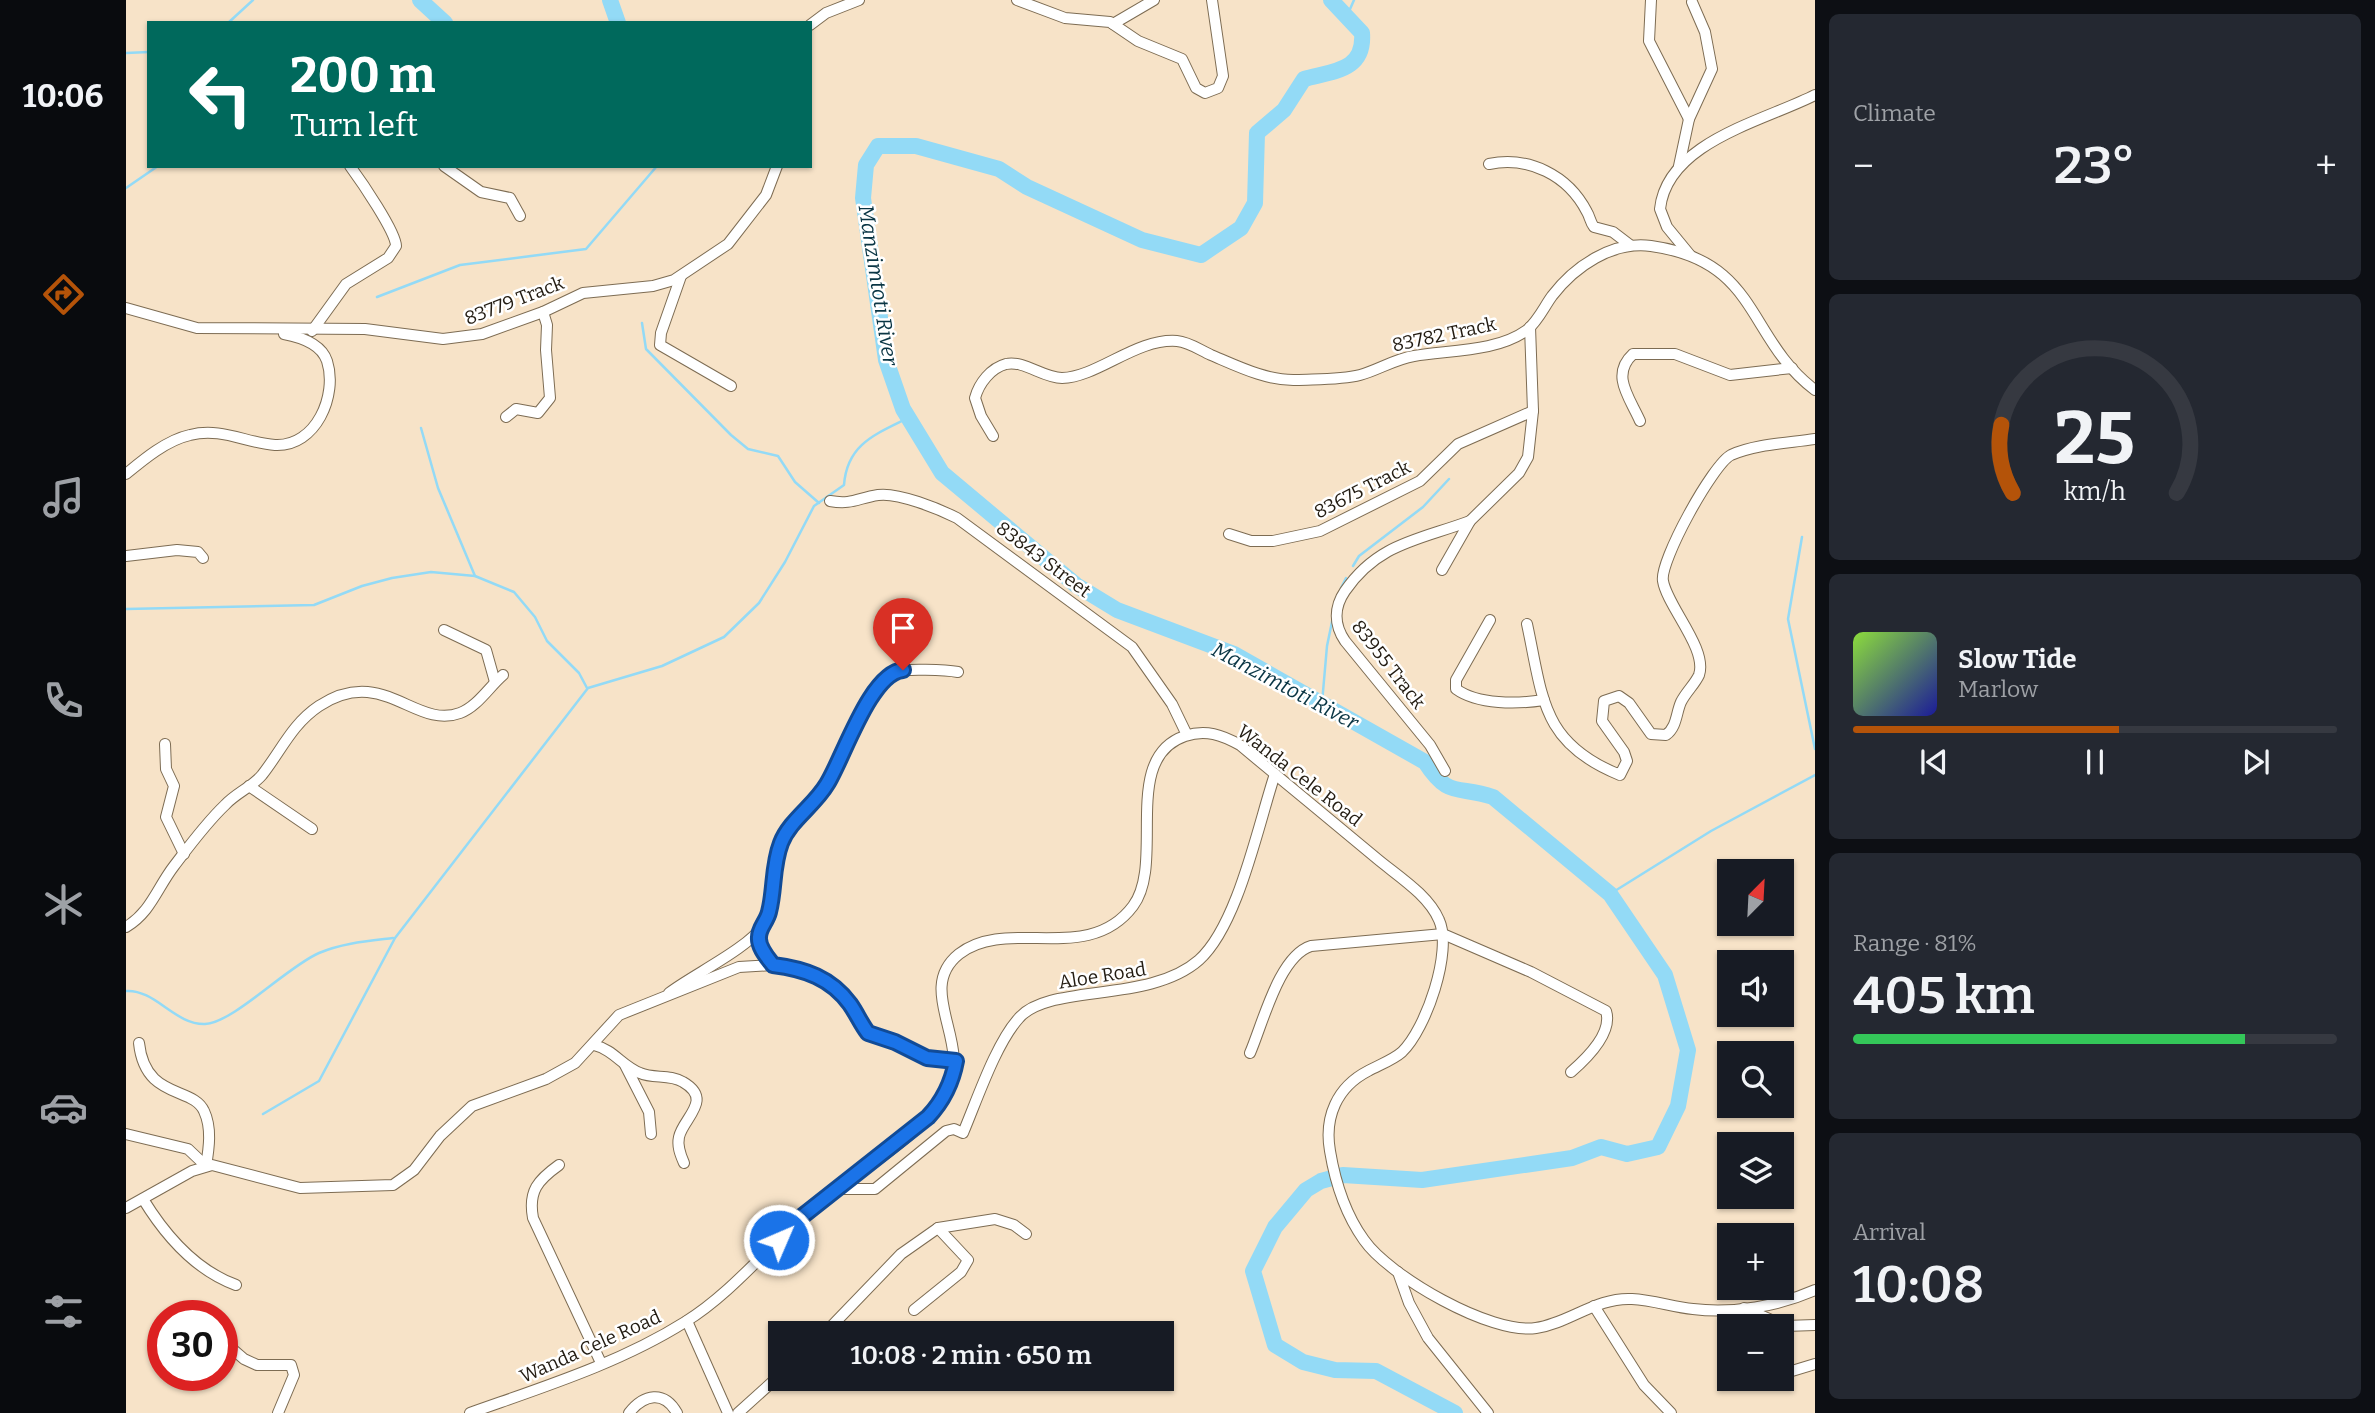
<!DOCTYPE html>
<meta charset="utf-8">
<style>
:root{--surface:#171b24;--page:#242831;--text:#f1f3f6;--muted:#9ea1a6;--line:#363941;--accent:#b45309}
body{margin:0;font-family:Bitter,serif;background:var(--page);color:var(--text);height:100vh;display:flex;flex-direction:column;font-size:26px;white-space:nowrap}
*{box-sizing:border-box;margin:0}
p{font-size:23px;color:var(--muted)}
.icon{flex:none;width:38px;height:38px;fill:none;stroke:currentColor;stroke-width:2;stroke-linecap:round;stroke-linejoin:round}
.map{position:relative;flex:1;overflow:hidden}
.details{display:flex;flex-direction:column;gap:14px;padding:14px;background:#0d0f14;width:560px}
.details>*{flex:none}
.guide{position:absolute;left:21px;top:21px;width:665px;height:147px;border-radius:0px;box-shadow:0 2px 5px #0004;background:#00695c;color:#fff;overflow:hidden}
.needle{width:46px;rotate:24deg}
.fabs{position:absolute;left:1591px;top:859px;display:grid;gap:14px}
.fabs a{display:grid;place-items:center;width:77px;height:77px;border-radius:0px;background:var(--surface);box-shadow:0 2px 5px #0004;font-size:35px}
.speed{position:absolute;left:21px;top:1300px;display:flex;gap:14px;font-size:35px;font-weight:700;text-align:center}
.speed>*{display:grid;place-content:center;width:91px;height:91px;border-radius:50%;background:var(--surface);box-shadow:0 2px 5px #0004;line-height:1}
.speed .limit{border:10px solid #d22;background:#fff;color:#111}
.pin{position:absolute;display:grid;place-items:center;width:60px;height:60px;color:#fff;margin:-72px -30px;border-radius:50% 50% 50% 0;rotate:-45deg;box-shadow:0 0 7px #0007}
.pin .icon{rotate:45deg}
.me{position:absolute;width:77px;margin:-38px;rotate:45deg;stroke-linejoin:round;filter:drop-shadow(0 0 5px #0008)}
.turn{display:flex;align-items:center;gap:24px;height:147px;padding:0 28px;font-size:32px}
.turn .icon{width:91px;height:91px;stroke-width:2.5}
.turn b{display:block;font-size:49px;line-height:60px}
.big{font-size:52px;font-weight:600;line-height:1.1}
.details .widget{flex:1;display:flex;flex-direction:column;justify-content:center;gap:10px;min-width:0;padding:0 24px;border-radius:10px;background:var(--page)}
.details .dial{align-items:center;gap:0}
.dial svg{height:182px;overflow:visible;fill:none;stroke:var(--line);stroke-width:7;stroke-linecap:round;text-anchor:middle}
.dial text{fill:var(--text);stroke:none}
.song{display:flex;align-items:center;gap:21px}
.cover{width:84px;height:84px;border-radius:10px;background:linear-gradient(135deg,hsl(90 70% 55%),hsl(240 70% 35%))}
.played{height:7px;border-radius:4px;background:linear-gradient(90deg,var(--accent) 55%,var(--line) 55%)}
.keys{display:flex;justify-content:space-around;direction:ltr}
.heat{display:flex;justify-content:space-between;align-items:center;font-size:38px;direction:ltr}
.charge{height:10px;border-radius:5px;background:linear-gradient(90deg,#34c759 81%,var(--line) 0)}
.trip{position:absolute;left:642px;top:1321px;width:406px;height:70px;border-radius:0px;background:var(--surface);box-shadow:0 2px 5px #0004;font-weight:600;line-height:70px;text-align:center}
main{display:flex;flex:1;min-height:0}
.tabs{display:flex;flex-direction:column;width:126px;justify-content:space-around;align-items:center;background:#090b0e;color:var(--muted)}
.tabs .icon{width:49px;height:49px}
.tabs .selected{color:var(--accent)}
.tabs b{font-size:32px;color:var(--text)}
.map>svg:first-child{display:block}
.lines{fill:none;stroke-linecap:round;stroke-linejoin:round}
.stream{stroke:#93daf6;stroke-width:2.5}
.river{stroke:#93daf6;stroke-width:16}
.minor-casing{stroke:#7d6c53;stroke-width:12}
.minor{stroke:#fff;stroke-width:10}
.route-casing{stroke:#114b97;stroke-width:18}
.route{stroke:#1a73e8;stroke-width:12}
.labels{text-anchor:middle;stroke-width:5;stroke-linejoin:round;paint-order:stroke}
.street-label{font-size:19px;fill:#221b11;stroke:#fff}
.water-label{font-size:21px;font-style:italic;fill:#093544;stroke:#fff}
</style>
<main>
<nav class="tabs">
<b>10:06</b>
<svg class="icon selected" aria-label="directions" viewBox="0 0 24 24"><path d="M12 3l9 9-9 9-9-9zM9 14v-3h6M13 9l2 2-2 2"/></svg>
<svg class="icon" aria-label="music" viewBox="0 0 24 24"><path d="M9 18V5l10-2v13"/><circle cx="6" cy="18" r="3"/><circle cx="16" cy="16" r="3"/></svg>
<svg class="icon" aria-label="phone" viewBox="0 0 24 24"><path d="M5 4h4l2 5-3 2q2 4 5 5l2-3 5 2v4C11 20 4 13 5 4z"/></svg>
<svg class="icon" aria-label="climate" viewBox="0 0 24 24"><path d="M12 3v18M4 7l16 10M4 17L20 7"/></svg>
<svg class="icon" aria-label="car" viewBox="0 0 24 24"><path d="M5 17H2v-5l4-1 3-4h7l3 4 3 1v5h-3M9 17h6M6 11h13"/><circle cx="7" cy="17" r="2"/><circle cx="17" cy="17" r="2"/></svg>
<svg class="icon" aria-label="filters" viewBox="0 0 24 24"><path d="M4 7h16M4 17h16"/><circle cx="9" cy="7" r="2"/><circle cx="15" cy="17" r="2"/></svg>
</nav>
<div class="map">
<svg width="1689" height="1413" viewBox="0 0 1689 1413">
<rect width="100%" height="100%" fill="#f7e3c8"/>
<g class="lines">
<g class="stream">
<polyline points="1221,16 1228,0"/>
<polyline points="102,23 127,0"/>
<polyline points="0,53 23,52"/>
<polyline points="0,188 32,166"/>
<polyline points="251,297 334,265 460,249 531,166"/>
<polyline points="516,323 520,349 605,435 622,449 652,456 669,482 693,503"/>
<polyline points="295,428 312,488 349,576"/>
<polyline points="1676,537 1662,619 1689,749"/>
<polyline points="1227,566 1233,556 1297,507 1323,479"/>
<polyline points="1215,588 1220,578"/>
<polyline points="0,609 188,605 236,586 266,578 305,572 349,576 388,592 409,617 421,641 453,673 461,688"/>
<polyline points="1196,703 1201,646 1207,617"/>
<polyline points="1484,894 1585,831 1689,775"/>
<path d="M0,991C29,989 49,1025 79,1024C107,1023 162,966 193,953C216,943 242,941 267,938"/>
<path d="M137,1114L193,1081L269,938L462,688L536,666L598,637L633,603L659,562L688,506L718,485C721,444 750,434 782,418"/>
</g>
<g class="river">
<polyline points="294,0 319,23"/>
<polyline points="484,0 492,23"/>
<path d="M1205,0L1236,33C1239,71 1207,71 1178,79L1158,110L1131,133L1129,203L1115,228L1075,255L1016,240L901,187L873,169L790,146H752L740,165L737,198L760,360L777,409L816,473L950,585L991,610L1108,654L1299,762C1323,799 1331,785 1367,797L1484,894L1539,975L1562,1050L1552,1106L1532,1147L1501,1154L1475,1147L1446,1158L1296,1180L1217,1175L1195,1181L1180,1190L1149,1227L1127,1271L1149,1345L1177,1362L1209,1370L1250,1371L1329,1413"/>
</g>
<g class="minor-casing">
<g id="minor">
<polyline points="891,0 939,18 984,22 1012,41 1056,59 1070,88 1079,93 1092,88 1097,76 1086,0"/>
<polyline points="1525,0 1523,41 1563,119"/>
<polyline points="987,24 1028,0"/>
<polyline points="684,25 700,13 733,0"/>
<path d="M1363,164C1403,156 1442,175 1461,212C1464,217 1464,222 1468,227L1487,232L1504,245"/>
<polyline points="318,166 355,192 384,198 394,216"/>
<polyline points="1553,166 1563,119 1586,69 1579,32 1566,2"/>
<path d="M1564,255L1541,227L1534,209C1541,142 1638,121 1689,95"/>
<polyline points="555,276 535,333 534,345 605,386"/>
<polyline points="0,308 71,328 239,329 317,339 356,334 417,312 457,293 527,286 548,280 602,244 640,195 651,166"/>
<path d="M186,331L220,284L262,258L270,246C270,232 235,181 224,166"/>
<polyline points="380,417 390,409 412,413 424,398 420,350 421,325 417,312"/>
<path d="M1514,421C1504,398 1484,375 1507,354H1549L1604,375L1666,368"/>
<path d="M867,436L855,416L849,398C853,383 865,368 880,364C898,360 917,378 936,378C972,377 1010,338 1051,341C1063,342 1074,350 1085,355C1111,366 1141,381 1170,380C1190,379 1215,380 1234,375C1252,370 1269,359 1288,356C1323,350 1371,352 1401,330C1412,321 1418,307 1426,296C1449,266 1486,241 1525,246C1634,261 1620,338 1689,390"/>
<path d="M0,474C18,459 41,440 64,435C95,427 120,443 149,445C190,447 212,395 201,361C195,343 174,337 158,334"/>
<path d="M704,501C726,505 732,498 752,495C772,492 813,509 831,518L1006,647L1046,704L1061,735"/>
<polyline points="1103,534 1125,541 1147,541 1194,531 1294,481 1332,444 1407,411"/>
<polyline points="0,556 51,550 72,552 77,558"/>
<polyline points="1316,570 1344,521 1393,473 1402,457 1407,411 1404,327"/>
<path d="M1364,620L1330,680V689C1352,705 1392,704 1418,700"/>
<path d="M1401,624C1417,698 1415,743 1494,775L1501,761L1498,752L1476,721L1478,701L1493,696L1503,703L1525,734L1540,735C1551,727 1550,713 1555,702C1560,692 1569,684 1573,675C1582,649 1541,606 1537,581C1533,562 1587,464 1605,455C1629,444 1663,443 1689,439"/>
<polyline points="318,630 360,650 369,682"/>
<polyline points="39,744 40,769 48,786 40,817 58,854"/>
<path d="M1319,771L1304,745L1219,641C1208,625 1208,607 1219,591C1252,543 1293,540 1344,521"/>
<polyline points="123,786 186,829"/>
<path d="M0,927C25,912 31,888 48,866C64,845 80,823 99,805C110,793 126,787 136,775C155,751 166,724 193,706C257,664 289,730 334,713C351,707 363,687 377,675"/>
<polyline points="634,930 634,945 647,965"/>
<path d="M543,993C568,974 623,948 637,925C651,903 644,872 653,848C662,822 687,808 701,785C717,760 742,684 768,672C778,668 821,670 832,672"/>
<path d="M13,1043C19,1100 67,1086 78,1111C86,1128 83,1148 80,1166"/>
<path d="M468,1045C488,1050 496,1066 514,1073C527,1079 544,1074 557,1082C588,1100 557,1118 553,1137C551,1146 554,1154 558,1163"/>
<path d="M1124,1053C1137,1023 1153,956 1185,946L1317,934L1405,972L1480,1011C1487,1033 1460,1059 1445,1072"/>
<polyline points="499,1065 523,1112 525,1134"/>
<polyline points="0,1134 62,1149 80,1166"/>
<path d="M433,1165C412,1180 402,1191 407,1218L475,1363"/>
<path d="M711,1189H749L820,1131L828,1129L837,1133C851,1100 870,1043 893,1018C923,983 1023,1004 1073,960C1112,925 1132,825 1149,774"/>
<path d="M17,1199C39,1235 69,1270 110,1285"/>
<polyline points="0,1208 66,1171 86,1165 174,1188 267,1185 288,1170 314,1136 346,1106 420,1079 449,1063 493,1015 613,967 647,965 691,975 718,996 742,1033 769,1042 801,1058 830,1061"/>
<polyline points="1272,1272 1283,1303 1302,1338 1362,1413"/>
<polyline points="1468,1306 1518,1385 1545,1413"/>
<polyline points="1618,1308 1659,1326 1689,1325"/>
<polyline points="788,1310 835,1272 842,1260 812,1228"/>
<polyline points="561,1321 602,1413"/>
<polyline points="698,1334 775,1254 812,1228 869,1219 888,1225 900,1234"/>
<polyline points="96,1340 118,1359 131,1365 165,1365 168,1375 152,1413"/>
<polyline points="1656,1374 1689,1364"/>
<path d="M344,1413C417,1387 494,1363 559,1322C611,1290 651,1235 699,1198C736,1169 799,1133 821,1091C847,1043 788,990 833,954C882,916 962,966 1007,906C1040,862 994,758 1059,736C1080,729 1096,735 1114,745C1159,782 1204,820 1249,857C1270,875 1302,894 1313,920C1327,951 1300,1029 1276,1052C1267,1060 1253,1065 1242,1071C1211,1087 1198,1117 1204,1151C1209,1181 1220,1215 1238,1240C1263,1276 1365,1335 1410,1328C1444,1323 1470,1297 1506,1299C1527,1300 1547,1307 1567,1309C1607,1314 1653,1306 1689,1290"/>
<path d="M503,1413C518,1394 538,1390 551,1413"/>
<polyline points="612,1413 654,1375"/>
</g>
</g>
<use href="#minor" class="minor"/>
</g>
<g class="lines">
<g class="route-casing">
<path id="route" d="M653,1240L674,1218L802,1117C818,1100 826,1083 830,1061L801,1058L769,1042L742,1033C735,1024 731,1014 724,1004C705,978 679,969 647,965C641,957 632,947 633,937C633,928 641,921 643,912C649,889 646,866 655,843C664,820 688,806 701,784C717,759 744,673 777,670"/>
</g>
<use href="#route" class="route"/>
</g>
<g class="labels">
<g class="street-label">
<text transform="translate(388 300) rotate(-21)" y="7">83779 Track</text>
<text transform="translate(1318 334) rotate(-12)" y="7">83782 Track</text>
<text transform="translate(1236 489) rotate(-27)" y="7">83675 Track</text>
<text transform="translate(918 559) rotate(37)" y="7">83843 Street</text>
<text transform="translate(1263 664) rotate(52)" y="7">83955 Track</text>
<text transform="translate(1174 775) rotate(38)" y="7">Wanda Cele Road</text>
<text transform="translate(976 975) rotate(-9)" y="7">Aloe Road</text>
<text transform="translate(464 1346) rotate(-24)" y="7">Wanda Cele Road</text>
</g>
<g class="water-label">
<text transform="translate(752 285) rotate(81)" y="7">Manzimtoti River</text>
<text transform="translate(1159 686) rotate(28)" y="7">Manzimtoti River</text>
</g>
</g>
</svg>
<div class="fabs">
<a><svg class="needle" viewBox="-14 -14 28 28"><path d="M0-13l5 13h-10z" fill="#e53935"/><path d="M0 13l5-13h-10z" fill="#9ea1a6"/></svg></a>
<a><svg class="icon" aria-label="sound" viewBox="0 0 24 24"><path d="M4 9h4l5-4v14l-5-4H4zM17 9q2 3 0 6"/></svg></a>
<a><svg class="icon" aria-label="search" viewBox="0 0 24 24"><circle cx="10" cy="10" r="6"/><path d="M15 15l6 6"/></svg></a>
<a><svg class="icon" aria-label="layers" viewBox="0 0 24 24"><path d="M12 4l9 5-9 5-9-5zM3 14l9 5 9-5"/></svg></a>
<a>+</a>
<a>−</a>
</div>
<div class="speed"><div class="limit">30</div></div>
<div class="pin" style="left:777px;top:670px;background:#d93025"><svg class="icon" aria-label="arrive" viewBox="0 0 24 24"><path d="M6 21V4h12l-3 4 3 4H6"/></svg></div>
<svg class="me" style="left:653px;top:1240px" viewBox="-20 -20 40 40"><circle r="17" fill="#1a73e8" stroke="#fff" stroke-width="3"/><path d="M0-11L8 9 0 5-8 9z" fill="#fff"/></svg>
<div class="trip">10:08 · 2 min · 650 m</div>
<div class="guide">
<div class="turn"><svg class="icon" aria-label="left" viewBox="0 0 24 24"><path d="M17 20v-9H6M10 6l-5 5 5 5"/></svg><div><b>200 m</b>Turn left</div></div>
</div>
</div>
<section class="details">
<div class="widget"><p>Climate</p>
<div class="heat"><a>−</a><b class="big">23°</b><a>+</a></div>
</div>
<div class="widget dial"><svg viewBox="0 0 100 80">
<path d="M14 69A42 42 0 1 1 86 69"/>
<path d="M14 69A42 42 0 0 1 9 39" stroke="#b45309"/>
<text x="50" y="56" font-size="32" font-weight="700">25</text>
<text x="50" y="72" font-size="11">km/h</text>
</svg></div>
<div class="widget">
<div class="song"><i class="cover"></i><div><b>Slow Tide</b><p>Marlow</p></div></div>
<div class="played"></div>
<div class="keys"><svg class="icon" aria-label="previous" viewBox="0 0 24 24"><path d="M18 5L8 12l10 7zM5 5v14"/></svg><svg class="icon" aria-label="pause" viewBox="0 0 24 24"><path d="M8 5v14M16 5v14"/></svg><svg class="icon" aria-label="next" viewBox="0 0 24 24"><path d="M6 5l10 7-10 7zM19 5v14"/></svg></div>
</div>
<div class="widget"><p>Range · 81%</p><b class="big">405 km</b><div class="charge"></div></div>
<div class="widget"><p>Arrival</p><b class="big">10:08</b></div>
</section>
</main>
